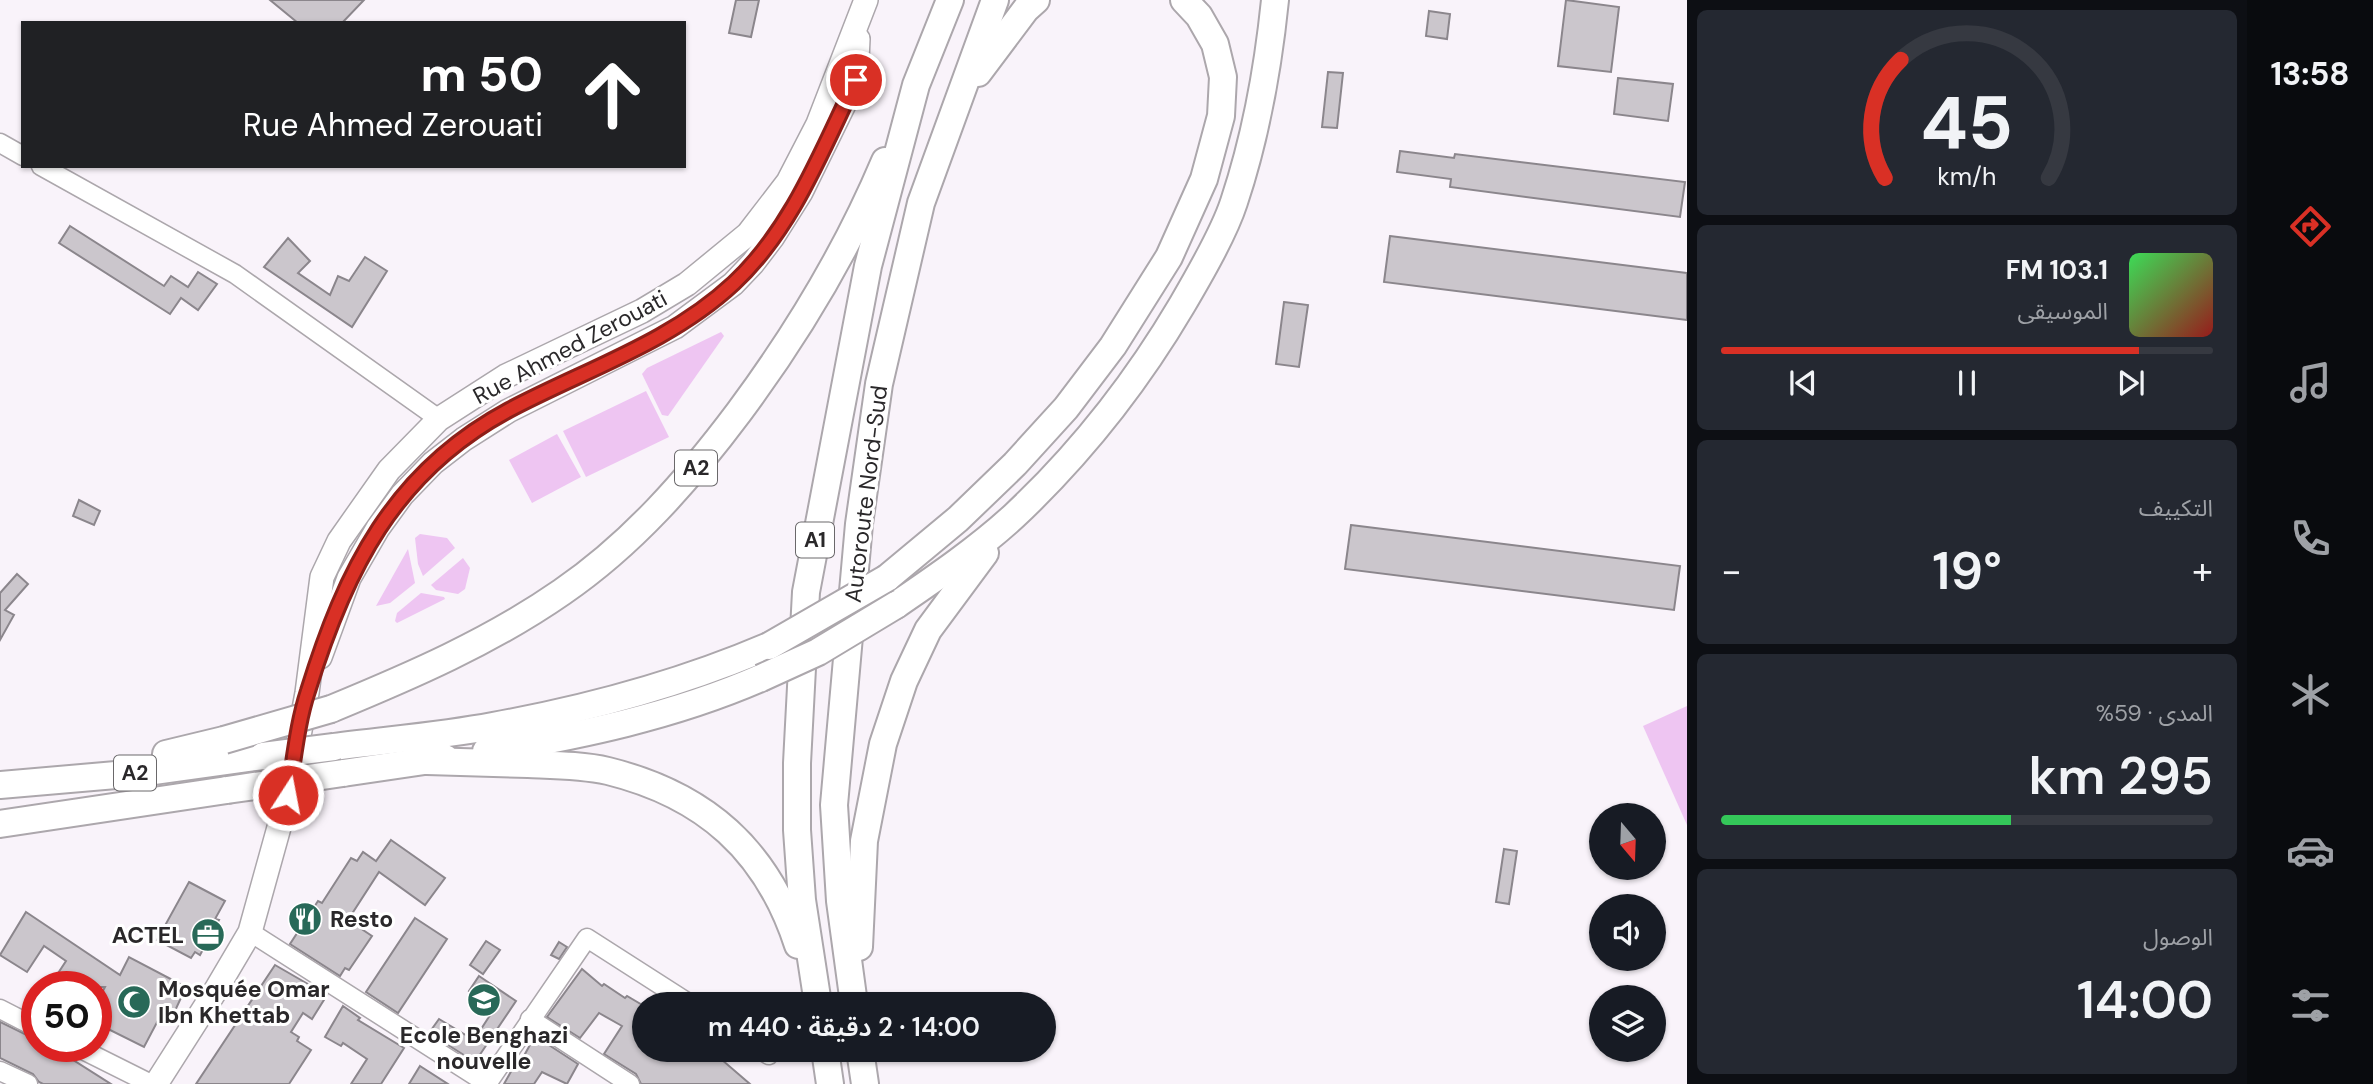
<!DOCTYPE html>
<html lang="ar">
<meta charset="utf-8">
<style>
:root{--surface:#171b24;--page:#242831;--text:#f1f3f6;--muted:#9ea1a6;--line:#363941;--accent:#d93025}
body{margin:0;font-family:"DM Sans","Noto Sans Arabic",sans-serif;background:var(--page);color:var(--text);direction:rtl;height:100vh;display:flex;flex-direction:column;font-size:26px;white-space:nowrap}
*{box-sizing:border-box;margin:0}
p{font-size:23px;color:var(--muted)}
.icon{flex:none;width:38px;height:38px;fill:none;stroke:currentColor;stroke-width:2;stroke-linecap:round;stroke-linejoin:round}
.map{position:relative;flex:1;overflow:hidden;direction:ltr}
.sheet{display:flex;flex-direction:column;gap:10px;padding:10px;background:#0d0f14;width:560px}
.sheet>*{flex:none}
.hud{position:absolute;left:21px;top:21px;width:665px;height:147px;border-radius:0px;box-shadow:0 2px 5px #0004;direction:rtl;background:#202124;color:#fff;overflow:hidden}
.needle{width:46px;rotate:161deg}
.tools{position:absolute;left:1589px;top:803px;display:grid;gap:14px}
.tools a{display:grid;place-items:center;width:77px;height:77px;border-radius:50%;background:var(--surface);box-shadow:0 2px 5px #0004;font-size:35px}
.speed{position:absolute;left:21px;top:971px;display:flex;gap:14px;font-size:35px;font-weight:700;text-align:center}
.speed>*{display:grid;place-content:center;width:91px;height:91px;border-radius:50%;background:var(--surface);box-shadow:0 2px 5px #0004;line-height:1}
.speed .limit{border:10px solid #d22;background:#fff;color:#111}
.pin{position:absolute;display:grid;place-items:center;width:60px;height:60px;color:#fff;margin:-30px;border:4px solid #fff;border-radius:50%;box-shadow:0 2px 7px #0007}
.me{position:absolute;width:77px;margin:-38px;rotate:11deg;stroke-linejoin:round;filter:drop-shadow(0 0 5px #0008)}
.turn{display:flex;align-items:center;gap:24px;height:147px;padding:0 28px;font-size:32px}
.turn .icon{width:91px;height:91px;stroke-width:2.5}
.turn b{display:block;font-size:49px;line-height:60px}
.big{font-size:52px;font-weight:600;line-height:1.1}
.sheet .tile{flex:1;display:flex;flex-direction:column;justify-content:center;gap:10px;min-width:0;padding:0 24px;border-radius:10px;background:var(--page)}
.sheet .dial{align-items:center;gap:0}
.dial svg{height:182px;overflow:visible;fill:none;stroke:var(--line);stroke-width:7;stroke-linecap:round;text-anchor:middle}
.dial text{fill:var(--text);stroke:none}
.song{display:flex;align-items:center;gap:21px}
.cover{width:84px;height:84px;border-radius:10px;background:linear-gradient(135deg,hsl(130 70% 55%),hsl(0 70% 35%))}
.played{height:7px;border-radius:4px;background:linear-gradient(90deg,var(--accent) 85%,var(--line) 85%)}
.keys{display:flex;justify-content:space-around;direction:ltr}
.heat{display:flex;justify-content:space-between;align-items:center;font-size:38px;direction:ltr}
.charge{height:10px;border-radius:5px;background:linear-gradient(90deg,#34c759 59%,var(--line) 0)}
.trip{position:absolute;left:632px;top:992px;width:424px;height:70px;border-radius:35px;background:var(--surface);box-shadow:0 2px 5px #0004;font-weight:600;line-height:70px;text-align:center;direction:rtl}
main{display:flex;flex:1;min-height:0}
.dock{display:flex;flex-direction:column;width:126px;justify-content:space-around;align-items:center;background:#090b0e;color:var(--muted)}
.dock .icon{width:49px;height:49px}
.dock .active{color:var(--accent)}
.dock b{font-size:32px;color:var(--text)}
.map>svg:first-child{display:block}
.green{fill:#eec5f2}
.building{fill:#cbc6cc;stroke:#8b868c;stroke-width:2}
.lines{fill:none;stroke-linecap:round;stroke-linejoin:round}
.minor-casing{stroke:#aca7ac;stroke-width:21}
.major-casing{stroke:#aca7ac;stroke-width:26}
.highway-casing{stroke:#aca7ac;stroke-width:30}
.minor{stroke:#fff;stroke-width:18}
.major{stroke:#fff;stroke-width:23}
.highway{stroke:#fff;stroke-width:26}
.highway-bridge-casing{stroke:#aca7ac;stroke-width:30;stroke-linecap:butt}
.highway-bridge{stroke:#fff;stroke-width:26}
.route-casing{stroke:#8d1f18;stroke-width:18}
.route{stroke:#d93025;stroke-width:12}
.labels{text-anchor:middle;stroke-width:6;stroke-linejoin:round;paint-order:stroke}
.shield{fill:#fff;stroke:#6a686a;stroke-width:2}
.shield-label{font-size:21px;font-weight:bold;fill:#2a282a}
.street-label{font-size:23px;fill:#2a282a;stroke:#fff}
.poi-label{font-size:23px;font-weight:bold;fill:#2a282a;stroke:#fff;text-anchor:start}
</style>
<main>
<nav class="dock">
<b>13:58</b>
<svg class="icon active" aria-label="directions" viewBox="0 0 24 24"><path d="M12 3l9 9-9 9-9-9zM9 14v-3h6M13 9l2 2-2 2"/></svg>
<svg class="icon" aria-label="music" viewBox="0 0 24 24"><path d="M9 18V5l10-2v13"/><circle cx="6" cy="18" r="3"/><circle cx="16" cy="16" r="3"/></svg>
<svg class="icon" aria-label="phone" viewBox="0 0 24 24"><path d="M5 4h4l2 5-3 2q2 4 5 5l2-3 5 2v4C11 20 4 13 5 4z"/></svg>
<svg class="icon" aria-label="climate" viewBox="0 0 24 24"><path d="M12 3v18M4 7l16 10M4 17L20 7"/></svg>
<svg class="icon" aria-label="car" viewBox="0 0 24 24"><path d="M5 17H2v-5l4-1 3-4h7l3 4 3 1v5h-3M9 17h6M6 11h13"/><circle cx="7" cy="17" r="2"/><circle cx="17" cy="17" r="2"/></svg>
<svg class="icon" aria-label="filters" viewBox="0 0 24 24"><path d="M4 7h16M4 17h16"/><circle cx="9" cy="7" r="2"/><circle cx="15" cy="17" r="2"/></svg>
</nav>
<section class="sheet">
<div class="tile dial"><svg viewBox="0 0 100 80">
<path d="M14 69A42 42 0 1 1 86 69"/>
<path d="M14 69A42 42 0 0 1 21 17" stroke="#d93025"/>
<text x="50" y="56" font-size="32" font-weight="700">45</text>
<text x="50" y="72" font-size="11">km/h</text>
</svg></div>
<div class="tile">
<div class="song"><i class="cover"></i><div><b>103.1 FM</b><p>الموسيقى</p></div></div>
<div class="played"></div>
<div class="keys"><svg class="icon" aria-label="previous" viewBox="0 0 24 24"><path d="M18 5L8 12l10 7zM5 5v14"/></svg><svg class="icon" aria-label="pause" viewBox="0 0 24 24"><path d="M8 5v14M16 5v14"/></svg><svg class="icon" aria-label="next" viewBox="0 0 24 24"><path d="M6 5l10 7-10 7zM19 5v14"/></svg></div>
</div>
<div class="tile"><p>التكييف</p>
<div class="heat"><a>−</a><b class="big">19°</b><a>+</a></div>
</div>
<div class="tile"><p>المدى · 59%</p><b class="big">295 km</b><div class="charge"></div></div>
<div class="tile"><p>الوصول</p><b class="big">14:00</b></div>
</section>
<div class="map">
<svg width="1687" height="1084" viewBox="0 0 1687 1084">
<rect width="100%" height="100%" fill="#f9f3fa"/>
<g class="green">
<polygon points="721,332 724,336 668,416 662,415 642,374 647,368"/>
<polygon points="646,391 669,437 586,477 563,431"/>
<polygon points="557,434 581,477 532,503 509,460"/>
<polygon points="420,534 447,538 455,548 423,576 418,564 415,538"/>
<polygon points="408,549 415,583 390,603 376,606"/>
<polygon points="463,558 470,568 465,589 458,594 436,590 431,585"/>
<polygon points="421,593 444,597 445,599 397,623 395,621 397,613"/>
<polygon points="1687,706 1687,825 1643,726"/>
</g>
<g class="building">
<polygon points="270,0 364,0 342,23 298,23"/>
<polygon points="736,0 759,0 751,37 729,33"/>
<polygon points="1566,0 1619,7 1611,72 1558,66"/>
<polygon points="1429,11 1450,14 1447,39 1426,36"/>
<polygon points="1328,72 1343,73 1337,128 1322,127"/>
<polygon points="1618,78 1673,84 1668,121 1614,114"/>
<polygon points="1400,151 1454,158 1455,154 1685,182 1680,217 1450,187 1451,179 1397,172"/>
<polygon points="70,226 164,286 171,276 188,287 198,272 217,284 198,310 181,298 170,314 59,243"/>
<polygon points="1390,236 1687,273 1687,320 1384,282"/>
<polygon points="288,238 310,261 298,273 330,295 338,276 349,281 365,257 387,271 352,327 264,267"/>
<polygon points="1284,302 1308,305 1299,367 1276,364"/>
<polygon points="79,500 100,511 94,525 73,516"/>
<polygon points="1351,525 1680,566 1674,610 1345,569"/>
<polygon points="17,574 28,584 5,610 14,615 0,640 0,593"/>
<polygon points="391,840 445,878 425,905 379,872 348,920 372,936 349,970 345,968 340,976 290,944 318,901 322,903 351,858 357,861 363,852 376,861"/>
<polygon points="1504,849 1517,851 1509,904 1496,902"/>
<polygon points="189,882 225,901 215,919 219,920 200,955 195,952 191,958 157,940"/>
<polygon points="26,912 120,975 129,957 186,987 174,1013 164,1009 144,1047 96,1023 105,1005 98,1000 105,987 49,987 66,961 44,946 27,972 0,955"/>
<polygon points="415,918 447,939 398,1013 366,992"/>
<polygon points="486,941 500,950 483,974 470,965"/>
<polygon points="559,942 567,947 559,959 551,955"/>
<polygon points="275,965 327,995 312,1019 303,1013 291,1032 299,1037 297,1041 311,1050 289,1084 196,1084"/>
<polygon points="582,969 602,986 604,984 625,998 627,996 644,1006 644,1050 705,1050 720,1060 721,1059 750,1084 641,1084 636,1074 604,1054 622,1026 599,1013 580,1038 547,1017"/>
<polygon points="479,976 516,1001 475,1062 429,1033 439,1019 474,1040 494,1009 469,991"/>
<polygon points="343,1006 360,1018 358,1020 404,1048 381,1084 351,1084 367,1059 343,1043 341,1046 325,1037"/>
<polygon points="0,1022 37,1040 37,1046 57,1046 65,1051 67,1056 111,1084 43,1084 39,1082 33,1074 0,1058"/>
<polygon points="535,1036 578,1064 567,1084 542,1072 534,1084 504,1084 513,1068 516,1070"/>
<polygon points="420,1066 448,1084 409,1084"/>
</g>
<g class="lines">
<g class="minor-casing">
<g id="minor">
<polyline points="0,143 23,156"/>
<polyline points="41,166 235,274 439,419"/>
<polyline points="250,932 488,1084"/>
<polyline points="0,1009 37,1028"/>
<polyline points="530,1019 630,1084"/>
<polyline points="75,1046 151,1084"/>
<polyline points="761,1050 769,1055"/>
<polyline points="0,1071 28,1084"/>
<polyline points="487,1084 587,938 690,1004"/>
</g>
</g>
<g class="major-casing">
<g id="major">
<polyline points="320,657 349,578 378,528 402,495 433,463 464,439 508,411 675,327 733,284 753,263 772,238 801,192 856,80 858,39"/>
<polyline points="156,1084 214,993 250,932 288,795 307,693 322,577 339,541 389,470 439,419 506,376 642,311 687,284 748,234 788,182 818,124 866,0"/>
</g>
</g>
<g class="highway-casing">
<g id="highway">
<polyline points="978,73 1026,9 1036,0"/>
<polyline points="887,578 958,519 1015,464 1066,408 1113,346 1169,257 1204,179 1221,116 1223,77 1215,44 1199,16 1184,0"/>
<path d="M896,605C937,577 978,549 1014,516C1080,454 1136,383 1182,305C1199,276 1224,233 1234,202C1256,136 1268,69 1275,0"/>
<path d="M331,709C411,676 490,642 562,592C632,544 688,480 739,412C797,334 847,251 885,161"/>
<path d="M334,747C387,740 440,736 493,726C587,709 680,684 769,646"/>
<path d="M486,751C579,736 674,716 761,678"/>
<polyline points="166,754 224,740"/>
<path d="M427,761C460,762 494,763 528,764C554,765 582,765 608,771C705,795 767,850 798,945"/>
<polyline points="343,773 445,758"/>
<polyline points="0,785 139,773 263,756"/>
<polyline points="0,824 227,790"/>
<polyline points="859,947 864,841 883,744 904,681 928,630 985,553"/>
<polyline points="818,1004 802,900 797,830 797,763 806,592 868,266 916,85 950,0"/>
<polyline points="854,1004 840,901 834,805 859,524 879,384 921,203 995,0"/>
<polyline points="825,1050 830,1084"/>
<polyline points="860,1050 865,1084"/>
</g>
</g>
<use href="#minor" class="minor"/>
<use href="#major" class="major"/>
<use href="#highway" class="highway"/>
<g class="highway-bridge-casing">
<g id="highway-bridge">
<polyline points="769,646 887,578"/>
<polyline points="761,678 818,652 896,605"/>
<polyline points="224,740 331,709"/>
<polyline points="263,756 334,747"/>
<polyline points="227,790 343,773"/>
</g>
</g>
<use href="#highway-bridge" class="highway-bridge"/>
</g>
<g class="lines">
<g class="route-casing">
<path id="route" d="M288,795C294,761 297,724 308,691C345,571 393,472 509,410C584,370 670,343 734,283C792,229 822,150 856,80"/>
</g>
<use href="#route" class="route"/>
</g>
<defs>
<g id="restaurant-disc" transform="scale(1.75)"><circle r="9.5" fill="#286958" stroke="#fff"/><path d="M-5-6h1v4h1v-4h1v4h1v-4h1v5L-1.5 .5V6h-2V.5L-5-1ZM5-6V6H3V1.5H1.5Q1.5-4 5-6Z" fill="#fff"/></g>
<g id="office-disc" transform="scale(1.75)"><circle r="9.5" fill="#286958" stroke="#fff"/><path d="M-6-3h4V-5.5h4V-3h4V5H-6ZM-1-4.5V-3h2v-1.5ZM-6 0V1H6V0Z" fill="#fff"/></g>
<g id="school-disc" transform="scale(1.75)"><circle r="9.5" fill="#286958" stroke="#fff"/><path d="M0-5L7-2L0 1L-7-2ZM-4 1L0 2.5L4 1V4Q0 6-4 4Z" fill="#fff"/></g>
<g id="mosque-disc" transform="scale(1.75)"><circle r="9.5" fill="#286958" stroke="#fff"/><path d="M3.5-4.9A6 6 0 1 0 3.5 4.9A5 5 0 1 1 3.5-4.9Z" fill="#fff"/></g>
</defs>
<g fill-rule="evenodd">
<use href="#restaurant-disc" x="305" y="919"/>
<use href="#office-disc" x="208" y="935"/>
<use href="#school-disc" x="484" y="1000"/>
<use href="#mosque-disc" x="134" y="1002"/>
</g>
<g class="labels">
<g class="shield">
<rect x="675" y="450.5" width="42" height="35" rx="5"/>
<rect x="796" y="522.5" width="38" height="35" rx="5"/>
<rect x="114" y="755.5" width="42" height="35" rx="5"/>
</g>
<g class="shield-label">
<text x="696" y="475">A2</text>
<text x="815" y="547">A1</text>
<text x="135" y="780">A2</text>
</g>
<g class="street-label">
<text transform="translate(570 347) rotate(-28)" y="8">Rue Ahmed Zerouati</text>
<text transform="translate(866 494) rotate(-83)" y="8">Autoroute Nord-Sud</text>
</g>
<g class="poi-label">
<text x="330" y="927">Resto</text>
<text x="184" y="943" text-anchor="end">ACTEL</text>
<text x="158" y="997">Mosquée Omar<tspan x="158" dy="26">Ibn Khettab</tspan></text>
<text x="484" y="1043" text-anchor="middle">Ecole Benghazi<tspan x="484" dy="26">nouvelle</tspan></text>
</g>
</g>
</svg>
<div class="tools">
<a><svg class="needle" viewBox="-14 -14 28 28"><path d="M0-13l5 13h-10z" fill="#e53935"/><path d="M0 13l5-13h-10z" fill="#9ea1a6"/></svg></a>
<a><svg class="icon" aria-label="sound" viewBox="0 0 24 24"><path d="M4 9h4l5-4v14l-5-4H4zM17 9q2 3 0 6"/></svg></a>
<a><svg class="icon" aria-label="layers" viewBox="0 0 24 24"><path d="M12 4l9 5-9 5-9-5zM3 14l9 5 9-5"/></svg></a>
</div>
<div class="speed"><div class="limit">50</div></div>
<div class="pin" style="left:856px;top:80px;background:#d93025"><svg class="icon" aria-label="arrive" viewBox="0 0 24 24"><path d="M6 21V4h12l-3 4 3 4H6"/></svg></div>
<svg class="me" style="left:288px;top:795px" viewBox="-20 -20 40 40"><circle r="17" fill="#d93025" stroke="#fff" stroke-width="3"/><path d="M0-11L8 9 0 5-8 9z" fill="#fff"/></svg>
<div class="trip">14:00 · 2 دقيقة · 440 m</div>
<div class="hud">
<div class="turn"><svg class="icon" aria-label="ahead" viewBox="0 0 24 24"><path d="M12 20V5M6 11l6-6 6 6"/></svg><div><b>50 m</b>Rue Ahmed Zerouati</div></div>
</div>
</div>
</main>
